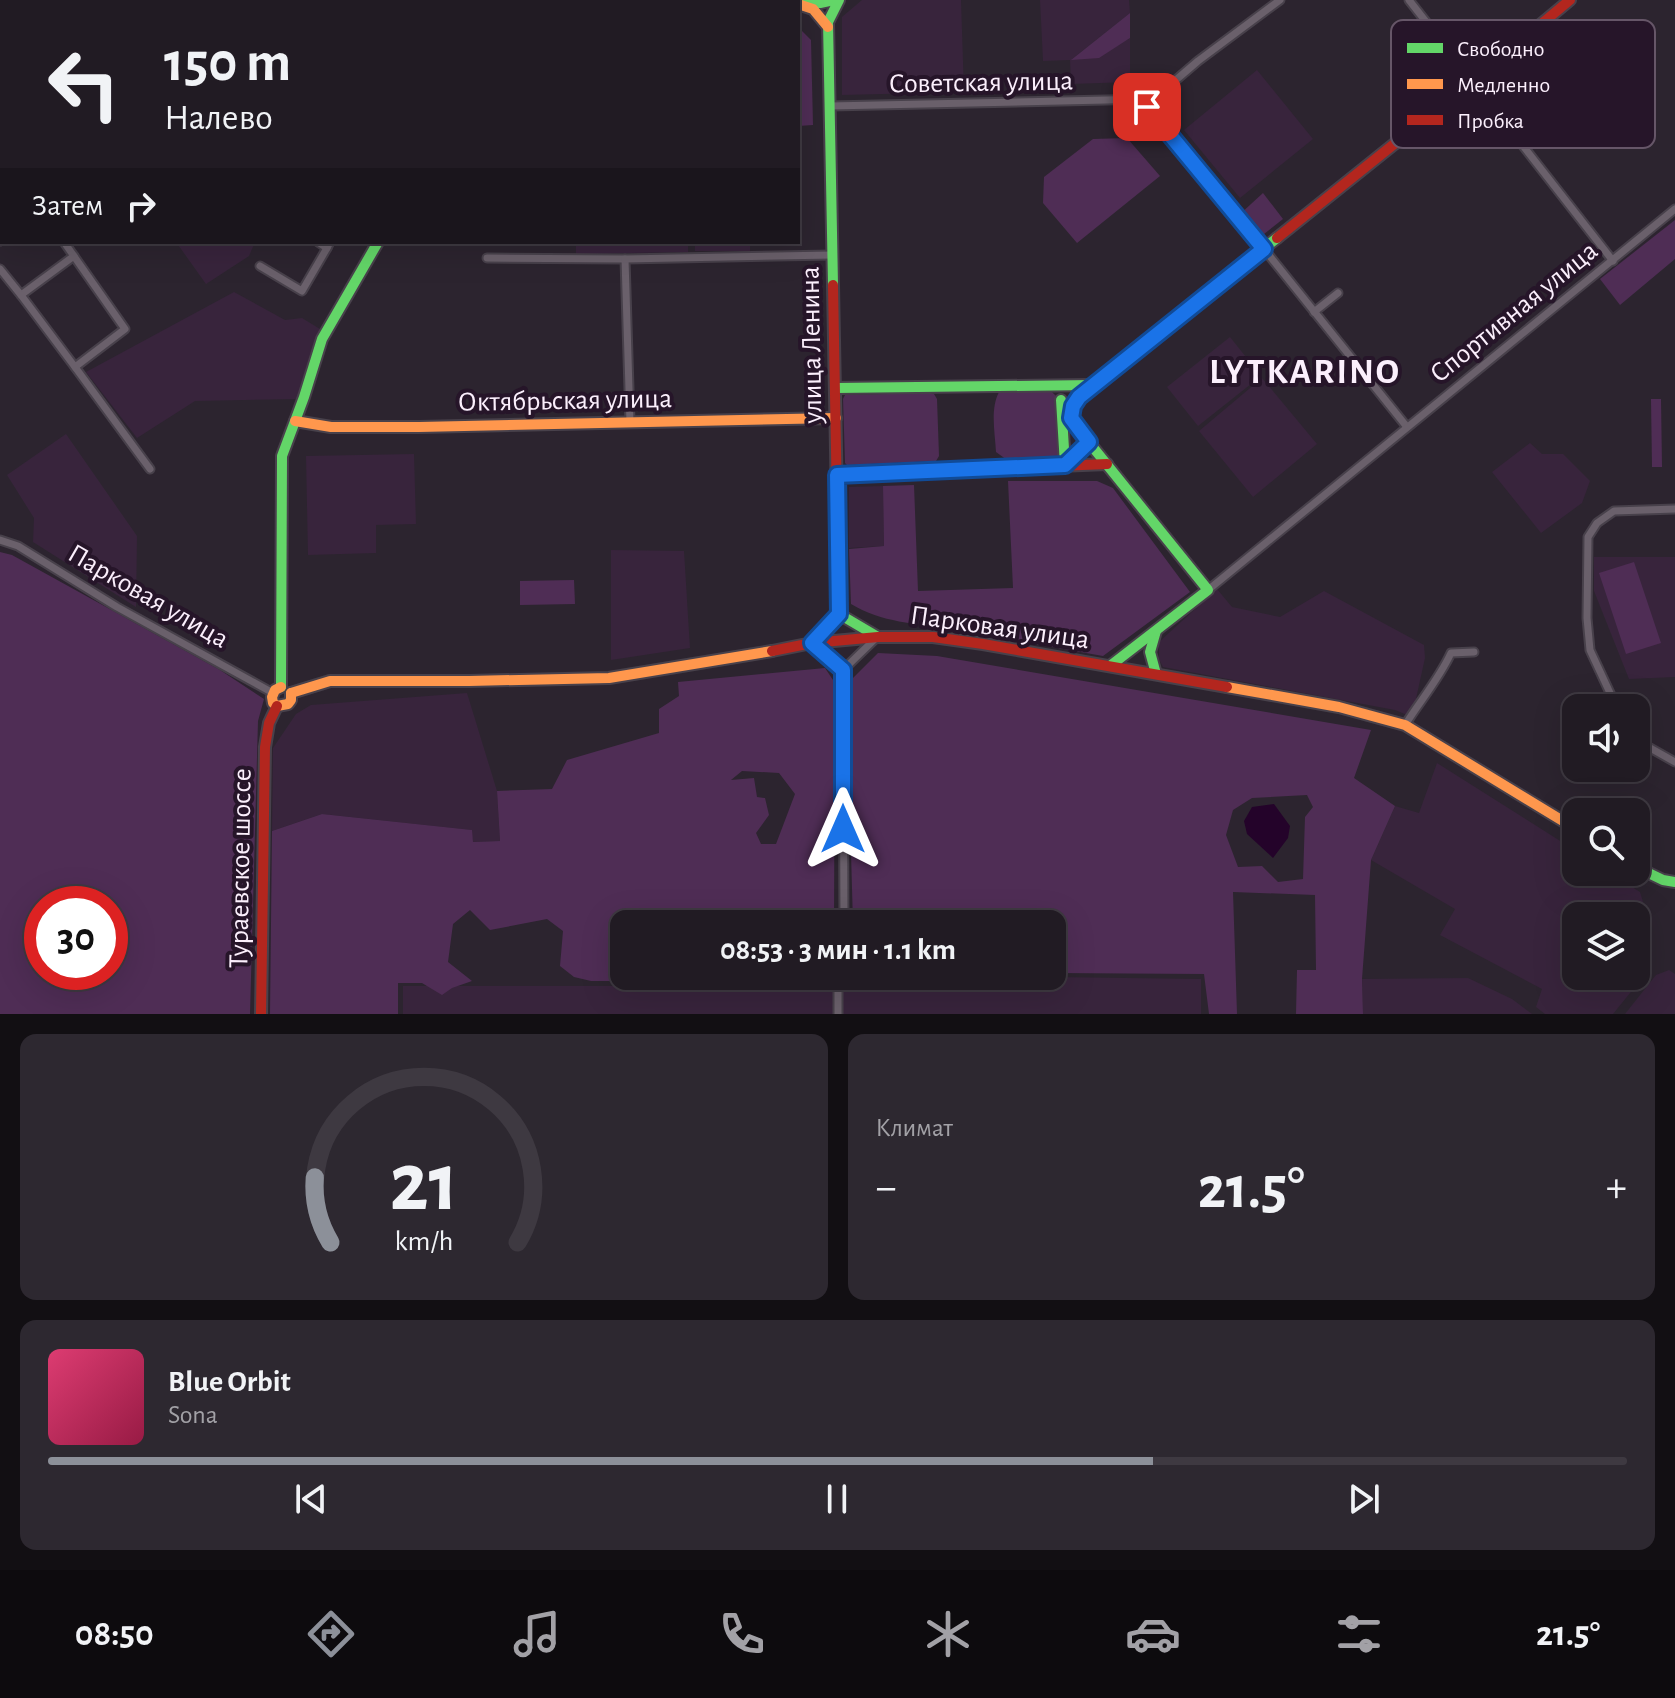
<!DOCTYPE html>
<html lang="ru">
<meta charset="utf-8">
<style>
:root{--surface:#211b23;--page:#2d2830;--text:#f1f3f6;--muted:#a2a1a6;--line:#3e3941;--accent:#8c9099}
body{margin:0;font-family:"Alegreya Sans",sans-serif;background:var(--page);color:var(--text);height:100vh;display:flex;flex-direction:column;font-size:30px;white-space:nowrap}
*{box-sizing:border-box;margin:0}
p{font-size:26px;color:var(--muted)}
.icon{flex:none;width:44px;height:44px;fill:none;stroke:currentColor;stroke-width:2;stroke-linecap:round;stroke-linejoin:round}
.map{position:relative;height:1014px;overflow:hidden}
.details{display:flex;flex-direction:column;gap:20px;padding:20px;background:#120f13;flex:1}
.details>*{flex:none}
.hud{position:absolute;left:0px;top:0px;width:800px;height:244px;box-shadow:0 8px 32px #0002,0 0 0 2px var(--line);background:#211b23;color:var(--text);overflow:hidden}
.tools{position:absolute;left:1562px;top:694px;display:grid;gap:16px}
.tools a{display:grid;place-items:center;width:88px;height:88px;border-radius:16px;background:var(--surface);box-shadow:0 8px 32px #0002,0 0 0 2px var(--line);font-size:40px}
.speed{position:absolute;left:24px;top:886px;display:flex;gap:16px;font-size:40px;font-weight:700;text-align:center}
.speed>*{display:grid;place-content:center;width:104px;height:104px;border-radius:50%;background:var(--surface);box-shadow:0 8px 32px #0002,0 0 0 2px var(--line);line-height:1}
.speed .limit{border:12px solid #d22;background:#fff;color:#111}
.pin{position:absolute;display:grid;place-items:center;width:68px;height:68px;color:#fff;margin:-34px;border-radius:16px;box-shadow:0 4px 12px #0006}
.me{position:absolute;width:88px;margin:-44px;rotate:0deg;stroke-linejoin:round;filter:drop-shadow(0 0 6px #0008)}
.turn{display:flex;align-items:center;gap:28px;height:168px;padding:0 32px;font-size:36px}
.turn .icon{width:104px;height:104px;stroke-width:2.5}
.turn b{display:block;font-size:56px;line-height:68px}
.then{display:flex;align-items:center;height:76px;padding:0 32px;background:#0003;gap:16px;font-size:30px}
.big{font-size:60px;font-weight:700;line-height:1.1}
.details .card{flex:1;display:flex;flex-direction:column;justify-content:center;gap:12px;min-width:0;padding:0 28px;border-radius:16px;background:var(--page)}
.details .dial{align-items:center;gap:0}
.dial svg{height:208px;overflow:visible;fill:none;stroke:var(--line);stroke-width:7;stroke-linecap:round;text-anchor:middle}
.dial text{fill:var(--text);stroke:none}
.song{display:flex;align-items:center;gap:24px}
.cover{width:96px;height:96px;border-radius:12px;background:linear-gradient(135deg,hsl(340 70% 55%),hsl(340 70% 35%))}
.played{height:8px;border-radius:4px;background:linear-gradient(90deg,var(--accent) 70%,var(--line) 70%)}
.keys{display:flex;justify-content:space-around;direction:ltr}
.heat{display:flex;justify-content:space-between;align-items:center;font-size:44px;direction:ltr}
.details .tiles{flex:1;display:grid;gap:20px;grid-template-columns:1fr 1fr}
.card:last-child{grid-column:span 2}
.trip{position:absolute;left:610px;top:910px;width:456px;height:80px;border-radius:16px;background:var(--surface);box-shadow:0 8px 32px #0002,0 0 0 2px var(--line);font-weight:700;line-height:80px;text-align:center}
.menu{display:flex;height:128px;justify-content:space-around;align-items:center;background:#0d0b0e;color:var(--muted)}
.menu .icon{width:56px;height:56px}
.menu .active{color:var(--accent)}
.menu b{font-size:36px;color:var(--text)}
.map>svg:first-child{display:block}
.built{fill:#38243c;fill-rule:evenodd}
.green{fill:#4f2d55;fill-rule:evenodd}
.water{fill:#24032a}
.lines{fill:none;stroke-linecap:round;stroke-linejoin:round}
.street-casing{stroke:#48414b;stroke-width:11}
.fast-casing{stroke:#48414b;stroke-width:14}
.slow-casing{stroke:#48414b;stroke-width:14}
.jam-casing{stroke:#48414b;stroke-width:14}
.street{stroke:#6a606b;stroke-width:7}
.fast{stroke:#63d668;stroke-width:10}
.slow{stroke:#ff974d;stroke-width:10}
.jam{stroke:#b3261e;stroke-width:10}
.route-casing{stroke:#114b97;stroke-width:20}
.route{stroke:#1a73e8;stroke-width:14}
.labels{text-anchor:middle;stroke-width:8;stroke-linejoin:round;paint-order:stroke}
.street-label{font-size:28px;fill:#fbeffc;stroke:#261529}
.district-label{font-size:36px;font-weight:bold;letter-spacing:2px;fill:#fbeffc;stroke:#261529}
.key{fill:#261529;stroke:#665668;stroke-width:2}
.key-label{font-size:22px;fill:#fbeffc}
</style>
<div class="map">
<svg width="1675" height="1014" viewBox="0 0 1675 1014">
<rect width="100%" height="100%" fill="#2c242f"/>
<g class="built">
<polygon points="862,0 961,0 964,92 842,95 842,17"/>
<polygon points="1040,0 1129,0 1130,13 1072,59 1099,57 1130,38 1130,82 1071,84 1070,60 1043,61"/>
<polygon points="1257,70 1313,139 1240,198 1184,130"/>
<polygon points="176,242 255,242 249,256 206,284"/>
<polygon points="576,242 688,242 688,252 576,254"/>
<rect x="695" y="242" width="55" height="9"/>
<polygon points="234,292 285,320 302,318 320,329 308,361 297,399 195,401 137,438 86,372"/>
<polygon points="1230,337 1261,376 1198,426 1167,387"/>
<polygon points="1262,378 1317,444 1253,497 1199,431"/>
<polygon points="66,434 137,536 136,607 33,542 34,518 7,475"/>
<polygon points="1530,443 1542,454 1563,454 1590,481 1582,503 1541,533 1492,472"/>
<polygon points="414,454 416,524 376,525 376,553 308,555 306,456"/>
<polygon points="883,486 884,546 849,548 849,487"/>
<polygon points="611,550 684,551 690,648 611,660"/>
<polygon points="1594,557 1675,557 1675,677 1629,679 1594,591"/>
<polygon points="1217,589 1232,607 1280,617 1324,591 1424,645 1425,658 1412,717 1395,710 1163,667 1159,659 1159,642"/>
<polygon points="467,693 497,791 500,841 473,842 471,830 322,814 272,831 273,748 296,714 311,705"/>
<path d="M1437,763L1576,851V872H1608L1640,892L1652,932L1647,972L1613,1014H1545L1536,1007L1542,989L1440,935L1455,909L1371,860L1395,806L1419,813ZM1576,916H1636V976H1576Z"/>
<polygon points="1669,970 1675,974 1675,1014 1625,1014 1656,975"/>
<polygon points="666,976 986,976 1201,979 1201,1014 403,1014 403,986 665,986"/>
<polygon points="1468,978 1512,999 1532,1014 1363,1014 1362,979"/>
</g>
<g class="green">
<polygon points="0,0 139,0 138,2 2,2 2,233 0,235"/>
<polygon points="1130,13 1130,38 1099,58 1071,60"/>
<polygon points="798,27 811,40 813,125 798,126"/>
<polygon points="1127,138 1160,176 1077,243 1043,203 1044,177 1093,139"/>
<polygon points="1263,193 1283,219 1259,238 1239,215"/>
<polygon points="1675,220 1675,259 1620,305 1600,279"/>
<path d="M1050,390L1057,397L1055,413L1063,443L1062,453L1053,460H1007L996,452C995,433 990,409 999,392Z"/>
<polygon points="930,393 934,394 937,399 939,456 936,461 847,465 845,463 843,399 845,395"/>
<polygon points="1651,399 1661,399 1662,467 1652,467"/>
<path d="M1008,481H1097L1113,488L1190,592L1103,656C1052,647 1002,638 951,629C915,623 882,623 851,604L849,549L884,546L883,486L914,485L918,591L1013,588Z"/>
<path d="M0,552L12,555L220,670L264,699L258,721L250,1014H0ZM42,904H110V972H42Z"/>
<polygon points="1634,562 1661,643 1626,654 1599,573"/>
<polygon points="574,580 575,604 520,605 520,581"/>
<path d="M878,653L937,656L1371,730L1354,778L1395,806L1371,860L1362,979L1363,1014H1296L1297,970H1316L1315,895L1233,892L1237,1014H1209L1204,974L1052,973V924H853L849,781L851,680ZM1307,795L1313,807L1305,817L1303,879L1278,882L1262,866L1238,867L1226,835L1233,810L1252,798Z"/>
<path d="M825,668L835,683L834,924H624V976H662L661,981H591L574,977L560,966L563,931L547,919L490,930L470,910L453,924L448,962L472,981L452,988L442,995L422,983H398V1014H270L272,831L322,814L472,830L473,842L500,841L497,791L552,789L567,760L659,733V709L679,696L678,682ZM742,771L779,773L795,794L776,844H761L756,833L769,815L765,798L757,797L754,778L731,780Z"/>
</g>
<polygon class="water" points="1274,804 1290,826 1288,838 1273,858 1247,834 1244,821 1252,807"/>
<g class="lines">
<g class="street-casing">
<g id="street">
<polyline points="500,0 500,2"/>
<polyline points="786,0 786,2"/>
<polyline points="1409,0 1613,261"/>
<polyline points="179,2 180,0"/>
<polyline points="1143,99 1147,107 1268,254 1407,427"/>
<polyline points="830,106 1151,99 1156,97 1198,61 1280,0"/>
<polyline points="0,241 2,240"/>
<polyline points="64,242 125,329 75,367 150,469"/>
<polyline points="318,242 327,248 330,242"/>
<polyline points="487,258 625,259 630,422"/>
<polyline points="625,259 832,255"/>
<polyline points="260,266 302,291 327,248"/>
<polyline points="0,269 21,295 74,256"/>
<polyline points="21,295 75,367"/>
<polyline points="1314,312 1338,293"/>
<polyline points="0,540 18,546 117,607 273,693"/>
<polyline points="1208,590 1675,209"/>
<polyline points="812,643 843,670"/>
<polyline points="1617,708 1590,650 1587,618 1588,537 1597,523 1614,511 1675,509"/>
<path d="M1405,725C1420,701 1439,679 1451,653L1474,652"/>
<polyline points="1636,740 1675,762"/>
<polyline points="844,924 843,670 876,638"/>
<polyline points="838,1014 838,988 840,976"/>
</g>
</g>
<g class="fast-casing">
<g id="fast">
<polyline points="804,3 820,3 834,0"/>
<polyline points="833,285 828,22 839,0"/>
<polyline points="836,388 1092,385"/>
<polyline points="1061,400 1065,465"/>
<polyline points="1065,465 1089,442"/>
<polyline points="839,614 878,637"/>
<polyline points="1156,631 1150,652 1156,674"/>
<path d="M1110,666L1208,590L1075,425C1069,414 1073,407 1079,397L1277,238"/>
<polyline points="281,687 282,456 304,397 322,339 378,242"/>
<polyline points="1636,867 1663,880 1675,882"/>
</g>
</g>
<g class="slow-casing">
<g id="slow">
<polyline points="798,4 813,9 828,27"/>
<polyline points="295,421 331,427 419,427 836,418"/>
<polyline points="1227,687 1339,707 1405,725 1576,829"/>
<polyline points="291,693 330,681 469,681 609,678 772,651"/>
<polyline points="277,706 273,703 272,697 275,690 281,687"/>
<polyline points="277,706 288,704 291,700 291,693"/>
</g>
</g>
<g class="jam-casing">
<g id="jam">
<polyline points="1277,238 1479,76 1570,0"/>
<polyline points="837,475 1107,464"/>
<polyline points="812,643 839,614 833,285"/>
<polyline points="772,651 812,643 878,637 933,637 983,644 1227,687"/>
<polyline points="261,1014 265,747 269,723 277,706"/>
</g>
</g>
<use href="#street" class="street"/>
<use href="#fast" class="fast"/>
<use href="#slow" class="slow"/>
<use href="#jam" class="jam"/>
</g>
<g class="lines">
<g class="route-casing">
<polyline id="route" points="843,829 843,670 812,643 839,614 837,475 1065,465 1089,442 1071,418 1073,406 1079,397 1264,249 1147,107"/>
</g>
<use href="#route" class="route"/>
</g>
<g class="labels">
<g class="street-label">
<text transform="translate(981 81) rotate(-1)" y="10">Советская улица</text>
<text transform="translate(1513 311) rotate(-39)" y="10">Спортивная улица</text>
<text transform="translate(810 345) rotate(-91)" y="10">улица Ленина</text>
<text transform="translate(565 399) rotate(-1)" y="10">Октябрьская улица</text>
<text transform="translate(149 595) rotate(30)" y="10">Парковая улица</text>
<text transform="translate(1000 626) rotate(8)" y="10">Парковая улица</text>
<text transform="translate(239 868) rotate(-89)" y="10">Тураевское шоссе</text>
</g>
<g class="district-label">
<text x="1305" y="383">LYTKARINO</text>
</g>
</g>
<rect x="1391" y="20" width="264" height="128" rx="12" class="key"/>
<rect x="1407" y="43" width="36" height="10" fill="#63d668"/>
<rect x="1407" y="79" width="36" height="10" fill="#ff974d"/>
<rect x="1407" y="115" width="36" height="10" fill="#b3261e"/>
<g class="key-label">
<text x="1457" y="56">Свободно</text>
<text x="1457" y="92">Медленно</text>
<text x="1457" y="128">Пробка</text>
</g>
</svg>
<div class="tools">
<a><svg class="icon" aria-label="sound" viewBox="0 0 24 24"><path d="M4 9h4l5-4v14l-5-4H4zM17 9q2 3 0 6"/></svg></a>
<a><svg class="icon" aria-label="search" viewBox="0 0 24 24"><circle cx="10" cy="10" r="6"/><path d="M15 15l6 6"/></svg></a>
<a><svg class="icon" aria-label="layers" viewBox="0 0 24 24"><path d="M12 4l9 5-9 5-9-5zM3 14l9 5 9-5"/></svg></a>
</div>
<div class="speed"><div class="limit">30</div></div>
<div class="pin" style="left:1147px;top:107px;background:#d93025"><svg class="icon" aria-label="arrive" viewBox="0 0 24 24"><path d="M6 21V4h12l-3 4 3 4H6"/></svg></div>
<svg class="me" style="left:843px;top:829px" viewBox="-20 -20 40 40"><path d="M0-17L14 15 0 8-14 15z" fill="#1a73e8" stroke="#fff" stroke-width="4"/></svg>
<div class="trip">08:53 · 3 мин · 1.1 km</div>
<div class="hud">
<div class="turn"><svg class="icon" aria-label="left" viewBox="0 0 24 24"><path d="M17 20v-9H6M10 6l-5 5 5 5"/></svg><div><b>150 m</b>Налево</div></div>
<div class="then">Затем<svg class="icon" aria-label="right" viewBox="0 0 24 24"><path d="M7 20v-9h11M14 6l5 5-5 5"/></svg></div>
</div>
</div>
<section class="details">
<div class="tiles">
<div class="card dial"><svg viewBox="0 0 100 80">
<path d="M14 69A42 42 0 1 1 86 69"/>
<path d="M14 69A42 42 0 0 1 8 44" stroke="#8c9099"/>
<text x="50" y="56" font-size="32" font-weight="700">21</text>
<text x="50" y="72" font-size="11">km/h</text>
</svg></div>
<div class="card"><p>Климат</p>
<div class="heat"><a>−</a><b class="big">21.5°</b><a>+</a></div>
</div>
<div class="card">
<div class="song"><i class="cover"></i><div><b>Blue Orbit</b><p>Sona</p></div></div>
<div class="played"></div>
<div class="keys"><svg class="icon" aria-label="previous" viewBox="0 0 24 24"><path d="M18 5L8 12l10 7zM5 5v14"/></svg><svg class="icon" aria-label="pause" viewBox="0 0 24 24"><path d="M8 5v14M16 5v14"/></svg><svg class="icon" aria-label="next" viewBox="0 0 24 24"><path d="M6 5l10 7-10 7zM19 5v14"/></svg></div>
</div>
</div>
</section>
<nav class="menu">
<b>08:50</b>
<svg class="icon active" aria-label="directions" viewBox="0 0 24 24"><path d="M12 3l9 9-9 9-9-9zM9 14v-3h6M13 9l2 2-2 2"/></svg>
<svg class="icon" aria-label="music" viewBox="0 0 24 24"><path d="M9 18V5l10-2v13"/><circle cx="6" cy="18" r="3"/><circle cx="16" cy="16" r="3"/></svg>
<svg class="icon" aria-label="phone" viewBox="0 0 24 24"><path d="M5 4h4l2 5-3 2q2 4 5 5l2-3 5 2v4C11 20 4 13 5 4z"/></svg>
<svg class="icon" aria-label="climate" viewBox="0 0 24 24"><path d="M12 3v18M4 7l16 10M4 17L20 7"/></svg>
<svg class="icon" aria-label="car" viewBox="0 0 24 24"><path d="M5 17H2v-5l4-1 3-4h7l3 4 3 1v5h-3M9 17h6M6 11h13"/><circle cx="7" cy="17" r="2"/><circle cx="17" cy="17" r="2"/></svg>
<svg class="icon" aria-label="filters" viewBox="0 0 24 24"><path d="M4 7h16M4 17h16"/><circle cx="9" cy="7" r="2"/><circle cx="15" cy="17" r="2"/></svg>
<b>21.5°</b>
</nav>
